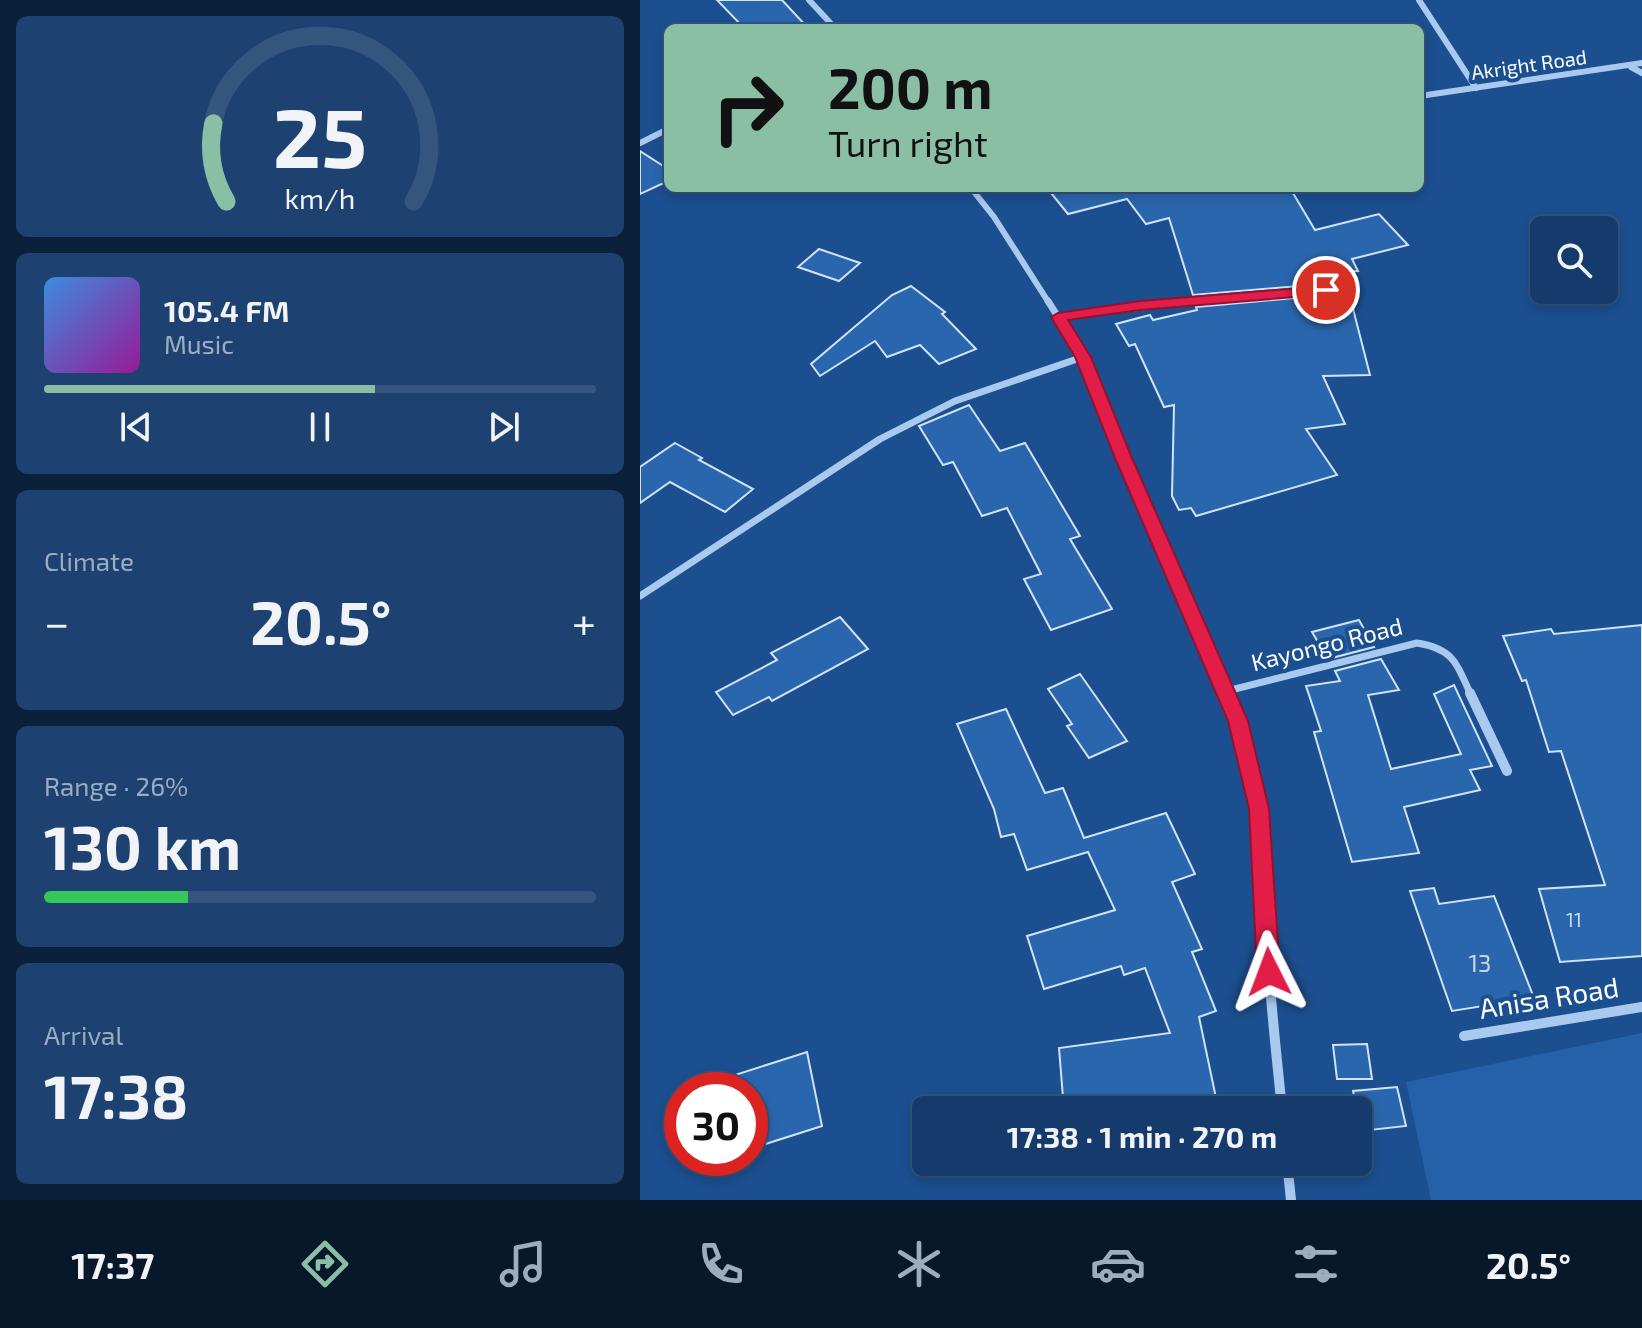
<!DOCTYPE html>
<meta charset="utf-8">
<style>
:root{--surface:#143b6b;--page:#1d4271;--text:#f1f3f6;--muted:#9dadc1;--line:#33557e;--accent:#8abfa5}
body{margin:0;font-family:"Exo 2",sans-serif;background:var(--page);color:var(--text);height:100vh;display:flex;flex-direction:column;font-size:30px;white-space:nowrap}
*{box-sizing:border-box;margin:0}
p{font-size:26px;color:var(--muted)}
.icon{flex:none;width:44px;height:44px;fill:none;stroke:currentColor;stroke-width:2;stroke-linecap:round;stroke-linejoin:round}
.map{position:relative;flex:1;overflow:hidden}
.details{display:flex;flex-direction:column;gap:16px;padding:16px;background:#0b203b;width:640px}
.details>*{flex:none}
.guide{position:absolute;left:24px;top:24px;width:760px;height:168px;border-radius:12px;box-shadow:0 4px 12px #0003,0 0 0 2px var(--line);background:#8abfa5;color:#111;overflow:hidden}
.buttons{position:absolute;left:890px;top:216px;display:grid;gap:16px}
.buttons a{display:grid;place-items:center;width:88px;height:88px;border-radius:12px;background:var(--surface);box-shadow:0 4px 12px #0003,0 0 0 2px var(--line);font-size:40px}
.speed{position:absolute;left:24px;top:1072px;display:flex;gap:16px;font-size:40px;font-weight:700;text-align:center}
.speed>*{display:grid;place-content:center;width:104px;height:104px;border-radius:50%;background:var(--surface);box-shadow:0 4px 12px #0003,0 0 0 2px var(--line);line-height:1}
.speed .limit{border:12px solid #d22;background:#fff;color:#111}
.pin{position:absolute;display:grid;place-items:center;width:68px;height:68px;color:#fff;margin:-34px;border:4px solid #fff;border-radius:50%;box-shadow:0 2px 8px #0007}
.me{position:absolute;width:88px;margin:-44px;rotate:357deg;stroke-linejoin:round;filter:drop-shadow(0 0 6px #0008)}
.turn{display:flex;align-items:center;gap:28px;height:168px;padding:0 32px;font-size:36px}
.turn .icon{width:104px;height:104px;stroke-width:2.5}
.turn b{display:block;font-size:56px;line-height:68px}
.big{font-size:60px;font-weight:700;line-height:1.1}
.details .tile{flex:1;display:flex;flex-direction:column;justify-content:center;gap:12px;min-width:0;padding:0 28px;border-radius:12px;background:var(--page)}
.details .dial{align-items:center;gap:0}
.dial svg{height:208px;overflow:visible;fill:none;stroke:var(--line);stroke-width:7;stroke-linecap:round;text-anchor:middle}
.dial text{fill:var(--text);stroke:none}
.song{display:flex;align-items:center;gap:24px}
.cover{width:96px;height:96px;border-radius:12px;background:linear-gradient(135deg,hsl(210 70% 55%),hsl(300 70% 35%))}
.played{height:8px;border-radius:4px;background:linear-gradient(90deg,var(--accent) 60%,var(--line) 60%)}
.keys{display:flex;justify-content:space-around;direction:ltr}
.heat{display:flex;justify-content:space-between;align-items:center;font-size:44px;direction:ltr}
.charge{height:12px;border-radius:6px;background:linear-gradient(90deg,#34c759 26%,var(--line) 0)}
.trip{position:absolute;left:272px;top:1096px;width:460px;height:80px;border-radius:12px;background:var(--surface);box-shadow:0 4px 12px #0003,0 0 0 2px var(--line);font-weight:700;line-height:80px;text-align:center}
.dock{display:flex;height:128px;justify-content:space-around;align-items:center;background:#08182b;color:var(--muted)}
.dock .icon{width:56px;height:56px}
.dock .active{color:var(--accent)}
.dock b{font-size:36px;color:var(--text)}
main{display:flex;flex:1;min-height:0}
.map>svg:first-child{display:block}
.green{fill:#2461a8}
.building{fill:#2a66ad;stroke:#cfe3fa;stroke-width:2}
.lines{fill:none;stroke-linecap:round;stroke-linejoin:round}
.street-far2{stroke:#a9c9ee;stroke-width:6}
.street-far1{stroke:#a9c9ee;stroke-width:7}
.street{stroke:#a9c9ee;stroke-width:10}
.route{fill:#e11d48;stroke:#92132f;stroke-width:2}
.labels{text-anchor:middle;stroke-width:8;stroke-linejoin:round;paint-order:stroke}
.far-street-label{font-size:20px;fill:#fff;stroke:#1b4f8f}
.number-label{font-size:20px;fill:#cad9ea}
.street-label{font-size:24px;fill:#fff;stroke:#1b4f8f}
.near-number-label{font-size:24px;fill:#cad9ea}
.near-street-label{font-size:28px;fill:#fff;stroke:#1b4f8f}
</style>
<main>
<section class="details">
<div class="tile dial"><svg viewBox="0 0 100 80">
<path d="M14 69A42 42 0 1 1 86 69"/>
<path d="M14 69A42 42 0 0 1 9 39" stroke="#8abfa5"/>
<text x="50" y="56" font-size="32" font-weight="700">25</text>
<text x="50" y="72" font-size="11">km/h</text>
</svg></div>
<div class="tile">
<div class="song"><i class="cover"></i><div><b>105.4 FM</b><p>Music</p></div></div>
<div class="played"></div>
<div class="keys"><svg class="icon" aria-label="previous" viewBox="0 0 24 24"><path d="M18 5L8 12l10 7zM5 5v14"/></svg><svg class="icon" aria-label="pause" viewBox="0 0 24 24"><path d="M8 5v14M16 5v14"/></svg><svg class="icon" aria-label="next" viewBox="0 0 24 24"><path d="M6 5l10 7-10 7zM19 5v14"/></svg></div>
</div>
<div class="tile"><p>Climate</p>
<div class="heat"><a>−</a><b class="big">20.5°</b><a>+</a></div>
</div>
<div class="tile"><p>Range · 26%</p><b class="big">130 km</b><div class="charge"></div></div>
<div class="tile"><p>Arrival</p><b class="big">17:38</b></div>
</section>
<div class="map">
<svg width="1002" height="1200" viewBox="0 0 1002 1200">
<rect width="100%" height="100%" fill="#1b4f8f"/>
<polygon class="green" points="1002,1033 1002,1200 791,1200 766,1082"/>
<g class="building">
<polygon points="77,0 142,0 168,28 104,28"/>
<polygon points="0,151 28,169 28,181 0,194"/>
<polygon points="407,188 650,188 675,230 739,214 768,245 712,259 718,271 704,272 706,282 553,295 529,218 506,224 487,199 428,214"/>
<polygon points="179,249 220,263 199,281 158,267"/>
<polygon points="271,286 305,312 302,314 336,349 299,364 280,345 247,357 235,341 180,376 171,364 252,295"/>
<polygon points="709,293 730,375 683,376 705,424 666,429 697,475 556,516 551,508 539,510 532,496 534,405 524,407 495,344 489,346 476,324 510,315 513,320 557,310 556,307"/>
<polygon points="329,405 360,451 385,443 440,536 430,539 472,609 411,630 384,579 401,574 367,508 342,516 313,462 303,465 279,426"/>
<polygon points="35,443 62,458 59,460 113,489 85,512 30,482 0,503 0,467"/>
<polygon points="200,617 228,649 132,701 129,697 93,715 76,692 137,660 131,653"/>
<polygon points="719,620 734,647 688,659 672,632"/>
<polygon points="1002,625 1002,956 920,962 899,889 965,885 921,751 909,752 886,680 882,681 863,636 911,629 914,634"/>
<polygon points="741,659 759,690 728,695 751,769 821,754 794,694 814,685 852,766 830,770 840,790 764,807 779,853 712,862 674,732 681,731 666,686 700,681 695,671"/>
<polygon points="440,674 487,741 449,758 427,726 432,724 408,689"/>
<polygon points="366,709 405,793 423,788 444,838 526,813 555,874 532,882 562,949 552,952 576,1011 559,1017 576,1098 506,1110 483,1110 482,1104 424,1110 419,1048 530,1033 505,968 484,975 481,966 404,989 387,936 475,910 448,852 387,870 374,834 361,837 354,809 317,724"/>
<polygon points="794,888 799,904 854,896 894,998 812,1011 770,891"/>
<polygon points="727,1044 732,1079 697,1079 693,1045"/>
<polygon points="167,1052 182,1126 110,1149 110,1090 65,1090 64,1085"/>
<polygon points="757,1087 766,1126 721,1131 713,1091"/>
</g>
<g class="lines">
<g class="street-far2">
<polyline points="169,0 195,28"/>
<polyline points="779,0 836,88"/>
<polyline points="991,67 1002,73"/>
<polyline points="780,96 1002,63"/>
<polyline points="0,143 28,129"/>
<polyline points="331,188 354,217 409,303"/>
<polyline points="529,303 714,287"/>
</g>
<g class="street-far1">
<polyline points="408,301 443,357 483,458 587,695"/>
<polyline points="418,317 551,301"/>
<polyline points="0,596 240,439 315,401 443,357"/>
<path d="M587,691L777,643C814,649 816,663 831,695"/>
</g>
<g class="street">
<path d="M586,693C622,777 623,867 628,957C631,1008 637,1059 642,1110"/>
<polyline points="830,693 867,771"/>
<polyline points="824,1036 1002,1007"/>
<polyline points="647,1162 651,1200"/>
</g>
</g>
<polygon class="route" points="686,286 693,290 691,294 500,310 428,320 451,357 492,458 608,721 629,809 640,972 637,979 629,982 621,979 617,972 609,809 588,721 475,458 435,357 411,317 418,313 500,301"/>
<g class="labels">
<g class="far-street-label">
<text transform="translate(889 65) rotate(-8)" y="7">Akright Road</text>
</g>
<g class="number-label">
<text x="934" y="927">11</text>
</g>
<g class="street-label">
<text transform="translate(687 645) rotate(-14)" y="8">Kayongo Road</text>
</g>
<g class="near-number-label">
<text x="840" y="972">13</text>
</g>
<g class="near-street-label">
<text transform="translate(909 998) rotate(-9)" y="10">Anisa Road</text>
</g>
</g>
</svg>
<div class="buttons">
<a><svg class="icon" aria-label="search" viewBox="0 0 24 24"><circle cx="10" cy="10" r="6"/><path d="M15 15l6 6"/></svg></a>
</div>
<div class="speed"><div class="limit">30</div></div>
<div class="pin" style="left:686px;top:290px;background:#d93025"><svg class="icon" aria-label="arrive" viewBox="0 0 24 24"><path d="M6 21V4h12l-3 4 3 4H6"/></svg></div>
<svg class="me" style="left:629px;top:972px" viewBox="-20 -20 40 40"><path d="M0-17L14 15 0 8-14 15z" fill="#e11d48" stroke="#fff" stroke-width="4"/></svg>
<div class="trip">17:38 · 1 min · 270 m</div>
<div class="guide">
<div class="turn"><svg class="icon" aria-label="right" viewBox="0 0 24 24"><path d="M7 20v-9h11M14 6l5 5-5 5"/></svg><div><b>200 m</b>Turn right</div></div>
</div>
</div>
</main>
<nav class="dock">
<b>17:37</b>
<svg class="icon active" aria-label="directions" viewBox="0 0 24 24"><path d="M12 3l9 9-9 9-9-9zM9 14v-3h6M13 9l2 2-2 2"/></svg>
<svg class="icon" aria-label="music" viewBox="0 0 24 24"><path d="M9 18V5l10-2v13"/><circle cx="6" cy="18" r="3"/><circle cx="16" cy="16" r="3"/></svg>
<svg class="icon" aria-label="phone" viewBox="0 0 24 24"><path d="M5 4h4l2 5-3 2q2 4 5 5l2-3 5 2v4C11 20 4 13 5 4z"/></svg>
<svg class="icon" aria-label="climate" viewBox="0 0 24 24"><path d="M12 3v18M4 7l16 10M4 17L20 7"/></svg>
<svg class="icon" aria-label="car" viewBox="0 0 24 24"><path d="M5 17H2v-5l4-1 3-4h7l3 4 3 1v5h-3M9 17h6M6 11h13"/><circle cx="7" cy="17" r="2"/><circle cx="17" cy="17" r="2"/></svg>
<svg class="icon" aria-label="filters" viewBox="0 0 24 24"><path d="M4 7h16M4 17h16"/><circle cx="9" cy="7" r="2"/><circle cx="15" cy="17" r="2"/></svg>
<b>20.5°</b>
</nav>
